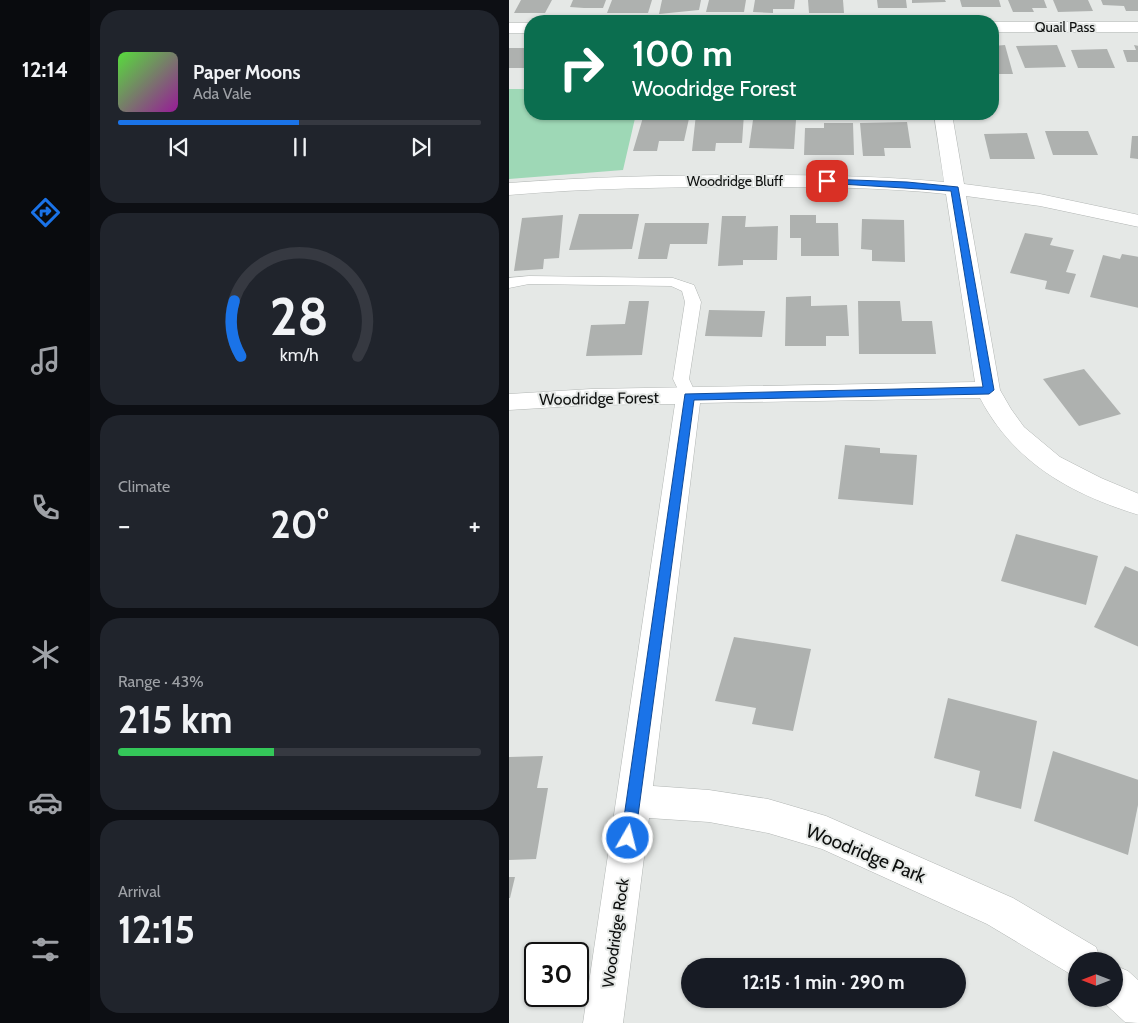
<!DOCTYPE html>
<meta charset="utf-8">
<style>
:root{--surface:#171b24;--page:#20242c;--text:#f1f3f6;--muted:#9ea1a6;--line:#363941;--accent:#1a73e8}
body{margin:0;font-family:Cabin,sans-serif;background:var(--page);color:var(--text);height:100vh;display:flex;flex-direction:column;font-size:19px;white-space:nowrap}
*{box-sizing:border-box;margin:0}
p{font-size:16px;color:var(--muted)}
.icon{flex:none;width:28px;height:28px;fill:none;stroke:currentColor;stroke-width:2;stroke-linecap:round;stroke-linejoin:round}
.map{position:relative;flex:1;overflow:hidden}
.drawer{display:flex;flex-direction:column;gap:10px;padding:10px;background:#0d0f14;width:419px}
.drawer>*{flex:none}
.top-card{position:absolute;left:15px;top:15px;width:475px;height:105px;border-radius:20px;box-shadow:0 1px 4px #0004;background:#0b6e4f;color:#fff;overflow:hidden}
.needle{width:32px;rotate:270deg}
.tools{position:absolute;left:559px;top:952px;display:grid;gap:10px}
.tools a{display:grid;place-items:center;width:55px;height:55px;border-radius:50%;background:var(--surface);box-shadow:0 1px 4px #0004;font-size:25px}
.speed{position:absolute;left:15px;top:942px;display:flex;gap:10px;font-size:25px;font-weight:700;text-align:center}
.speed>*{display:grid;place-content:center;width:65px;height:65px;border-radius:50%;background:var(--surface);box-shadow:0 1px 4px #0004;line-height:1}
.speed .limit{border:2px solid #111;border-radius:8px;background:#fff;color:#111}
.pin{position:absolute;display:grid;place-items:center;width:42px;height:42px;color:#fff;margin:-21px;border-radius:10px;box-shadow:0 2px 8px #0006}
.me{position:absolute;width:55px;margin:-28px;rotate:8deg;stroke-linejoin:round;filter:drop-shadow(0 0 4px #0008)}
.turn{display:flex;align-items:center;gap:18px;height:105px;padding:0 25px;font-size:22px}
.turn .icon{width:65px;height:65px;stroke-width:2.5}
.turn b{display:block;font-size:35px;line-height:42px}
.big{font-size:38px;font-weight:700;line-height:1.1}
.drawer .widget{flex:1;display:flex;flex-direction:column;justify-content:center;gap:8px;min-width:0;padding:0 18px;border-radius:20px;background:var(--page)}
.drawer .dial{align-items:center;gap:0}
.dial svg{height:130px;overflow:visible;fill:none;stroke:var(--line);stroke-width:7;stroke-linecap:round;text-anchor:middle}
.dial text{fill:var(--text);stroke:none}
.song{display:flex;align-items:center;gap:15px}
.cover{width:60px;height:60px;border-radius:8px;background:linear-gradient(135deg,hsl(110 70% 55%),hsl(300 70% 35%))}
.played{height:5px;border-radius:2px;background:linear-gradient(90deg,var(--accent) 50%,var(--line) 50%)}
.keys{display:flex;justify-content:space-around;direction:ltr}
.heat{display:flex;justify-content:space-between;align-items:center;font-size:28px;direction:ltr}
.charge{height:8px;border-radius:4px;background:linear-gradient(90deg,#34c759 43%,var(--line) 0)}
.trip{position:absolute;left:172px;top:958px;width:285px;height:50px;border-radius:25px;background:var(--surface);box-shadow:0 1px 4px #0004;font-weight:700;line-height:50px;text-align:center}
main{display:flex;flex:1;min-height:0}
.tab-bar{display:flex;flex-direction:column;width:90px;justify-content:space-around;align-items:center;background:#090b0e;color:var(--muted)}
.tab-bar .icon{width:35px;height:35px}
.tab-bar .on{color:var(--accent)}
.tab-bar b{font-size:22px;color:var(--text)}
.map>svg:first-child{display:block}
.green{fill:#9ed8b6}
.building{fill:#aeb1af}
.lines{fill:none;stroke-linecap:round;stroke-linejoin:round}
.service-casing{stroke:#b2b6b4;stroke-width:1}
.minor-casing{stroke:#b2b6b4;stroke-width:1}
.service{fill:#fff;fill-rule:evenodd}
.minor{fill:#fff;fill-rule:evenodd}
.route{fill:#1a73e8;stroke:#114b97}
.labels{text-anchor:middle;stroke-width:4;stroke-linejoin:round;paint-order:stroke}
.far-street-label{font-size:14px;fill:#0d0f0e;stroke:#e5e8e6}
.street-label{font-size:16px;fill:#0d0f0e;stroke:#e5e8e6}
.near-street-label{font-size:19px;fill:#0d0f0e;stroke:#e5e8e6}
</style>
<main>
<nav class="tab-bar">
<b>12:14</b>
<svg class="icon on" aria-label="directions" viewBox="0 0 24 24"><path d="M12 3l9 9-9 9-9-9zM9 14v-3h6M13 9l2 2-2 2"/></svg>
<svg class="icon" aria-label="music" viewBox="0 0 24 24"><path d="M9 18V5l10-2v13"/><circle cx="6" cy="18" r="3"/><circle cx="16" cy="16" r="3"/></svg>
<svg class="icon" aria-label="phone" viewBox="0 0 24 24"><path d="M5 4h4l2 5-3 2q2 4 5 5l2-3 5 2v4C11 20 4 13 5 4z"/></svg>
<svg class="icon" aria-label="climate" viewBox="0 0 24 24"><path d="M12 3v18M4 7l16 10M4 17L20 7"/></svg>
<svg class="icon" aria-label="car" viewBox="0 0 24 24"><path d="M5 17H2v-5l4-1 3-4h7l3 4 3 1v5h-3M9 17h6M6 11h13"/><circle cx="7" cy="17" r="2"/><circle cx="17" cy="17" r="2"/></svg>
<svg class="icon" aria-label="filters" viewBox="0 0 24 24"><path d="M4 7h16M4 17h16"/><circle cx="9" cy="7" r="2"/><circle cx="15" cy="17" r="2"/></svg>
</nav>
<section class="drawer">
<div class="widget">
<div class="song"><i class="cover"></i><div><b>Paper Moons</b><p>Ada Vale</p></div></div>
<div class="played"></div>
<div class="keys"><svg class="icon" aria-label="previous" viewBox="0 0 24 24"><path d="M18 5L8 12l10 7zM5 5v14"/></svg><svg class="icon" aria-label="pause" viewBox="0 0 24 24"><path d="M8 5v14M16 5v14"/></svg><svg class="icon" aria-label="next" viewBox="0 0 24 24"><path d="M6 5l10 7-10 7zM19 5v14"/></svg></div>
</div>
<div class="widget dial"><svg viewBox="0 0 100 80">
<path d="M14 69A42 42 0 1 1 86 69"/>
<path d="M14 69A42 42 0 0 1 10 35" stroke="#1a73e8"/>
<text x="50" y="56" font-size="32" font-weight="700">28</text>
<text x="50" y="72" font-size="11">km/h</text>
</svg></div>
<div class="widget"><p>Climate</p>
<div class="heat"><a>−</a><b class="big">20°</b><a>+</a></div>
</div>
<div class="widget"><p>Range · 43%</p><b class="big">215 km</b><div class="charge"></div></div>
<div class="widget"><p>Arrival</p><b class="big">12:15</b></div>
</section>
<div class="map">
<svg width="630" height="1023" viewBox="0 0 630 1023">
<rect width="100%" height="100%" fill="#e5e8e6"/>
<polygon class="green" points="0,89 21,89 21,114 127,114 114,170 0,179"/>
<g class="building">
<polygon points="12,0 43,0 36,13 5,13"/>
<polygon points="64,0 97,0 94,8 75,8 61,7"/>
<polygon points="103,0 143,0 139,13 98,13"/>
<polygon points="153,0 192,0 190,10 150,14"/>
<polygon points="200,0 237,0 235,12 197,12"/>
<polygon points="246,0 286,0 285,9 264,9 264,13 244,12"/>
<polygon points="299,0 334,0 335,13 300,13"/>
<polygon points="368,0 397,0 398,8 369,8"/>
<polygon points="403,0 436,0 437,2 403,3"/>
<polygon points="451,0 490,0 492,7 453,7"/>
<polygon points="499,0 535,0 538,8 523,8 525,12 504,12"/>
<polygon points="544,0 579,0 584,11 549,12"/>
<polygon points="592,0 630,0 630,11 617,11 615,6 594,5"/>
<polygon points="496,45 504,74 484,74 484,46"/>
<polygon points="548,45 557,67 516,68 507,46"/>
<polygon points="625,45 630,46 630,62 618,62 614,50 627,50"/>
<rect x="0" y="48" width="21" height="20"/>
<polygon points="598,49 606,68 569,68 562,50"/>
<polygon points="135,114 181,114 175,141 150,141 148,151 124,151"/>
<polygon points="187,114 235,114 233,143 207,143 206,151 183,151"/>
<polygon points="244,120 287,120 285,149 240,148"/>
<polygon points="398,122 402,148 375,148 376,156 354,156 351,123"/>
<polygon points="315,123 344,123 345,155 295,155 296,128 315,128"/>
<polygon points="536,131 579,131 589,155 544,155"/>
<polygon points="518,133 526,159 481,159 475,134"/>
<polygon points="623,136 630,136 630,159 621,158"/>
<polygon points="70,214 130,214 123,249 60,250"/>
<polygon points="54,215 50,258 35,259 34,269 5,271 13,218"/>
<polygon points="281,215 307,215 307,223 329,223 330,256 292,256 292,238 281,238"/>
<polygon points="213,216 237,216 236,227 269,226 268,260 234,260 234,265 209,266"/>
<polygon points="353,219 395,220 396,262 363,261 363,250 352,249"/>
<polygon points="136,223 200,223 198,244 161,244 158,259 129,259"/>
<polygon points="516,233 544,238 541,245 565,250 557,272 567,274 560,294 536,289 538,281 501,273"/>
<polygon points="613,254 630,257 630,308 581,297 594,255 611,259"/>
<polygon points="302,296 302,306 338,305 340,336 317,336 317,346 276,346 277,297"/>
<polygon points="120,301 140,301 133,355 77,356 82,325 116,324"/>
<polygon points="349,301 391,301 393,321 423,321 427,354 350,354"/>
<polygon points="200,310 256,311 253,337 196,336"/>
<polygon points="575,369 612,414 570,426 534,379"/>
<polygon points="336,445 371,448 371,453 408,455 404,505 329,499"/>
<polygon points="507,534 589,556 577,605 492,581"/>
<polygon points="616,566 630,572 630,647 585,627"/>
<polygon points="225,637 302,649 284,731 243,724 247,708 206,701"/>
<polygon points="439,698 528,721 512,809 466,796 471,771 425,758"/>
<polygon points="544,751 630,780 630,800 619,855 525,821"/>
<polygon points="34,756 28,788 39,788 27,859 0,860 0,757"/>
<polygon points="0,877 6,877 1,898 0,898"/>
</g>
<g class="lines">
<g class="service-casing">
<polygon id="service" points="20,276 164,278 185,285 192,302 180,379 188,396 186,400 174,400 164,379 176,302 173,291 162,286 20,284 0,288 0,278"/>
</g>
<g class="minor-casing">
<g id="minor">
<rect x="484" y="22" width="146" height="10"/>
<rect x="0" y="23" width="21" height="10"/>
<path d="M425,114H443L455,184L531,194L630,215V227L531,206L457,196L491,390L502,409L515,427L551,457L592,478L630,494V515C562,494 505,463 471,398L191,403L144,786L200,790L259,799L317,816L504,898L587,947L592,961H568V978L478,924L313,849L259,833L200,822L140,818L114,1023H74L166,404L82,405L0,410V394L82,389L466,382L437,194C372,187 305,187 240,187C160,187 80,188 0,195V183C79,177 159,175 239,175C304,175 370,176 435,182Z"/>
<polygon points="605,965 619,971 630,981 630,1023 616,1022 591,999 605,999"/>
</g>
</g>
<use href="#service" class="service"/>
<use href="#minor" class="minor"/>
</g>
<polygon class="route" points="318,179 398,182 449,187 485,390 480,394 185,400 126,838 124,843 119,845 114,843 112,838 176,394 474,387 442,191 316,183 316,180"/>
<g class="labels">
<g class="far-street-label">
<text x="556" y="32">Quail Pass</text>
<text x="226" y="186">Woodridge Bluff</text>
</g>
<g class="street-label">
<text transform="translate(90 398) rotate(-1)" y="6">Woodridge Forest</text>
<text transform="translate(106 933) rotate(-82)" y="6">Woodridge Rock</text>
</g>
<g class="near-street-label">
<text transform="translate(357 853) rotate(22)" y="7">Woodridge Park</text>
</g>
</g>
</svg>
<div class="tools">
<a><svg class="needle" viewBox="-14 -14 28 28"><path d="M0-13l5 13h-10z" fill="#e53935"/><path d="M0 13l5-13h-10z" fill="#9ea1a6"/></svg></a>
</div>
<div class="speed"><div class="limit">30</div></div>
<div class="pin" style="left:318px;top:181px;background:#d93025"><svg class="icon" aria-label="arrive" viewBox="0 0 24 24"><path d="M6 21V4h12l-3 4 3 4H6"/></svg></div>
<svg class="me" style="left:119px;top:838px" viewBox="-20 -20 40 40"><circle r="17" fill="#1a73e8" stroke="#fff" stroke-width="3"/><path d="M0-11L8 9 0 5-8 9z" fill="#fff"/></svg>
<div class="trip">12:15 · 1 min · 290 m</div>
<div class="top-card">
<div class="turn"><svg class="icon" aria-label="right" viewBox="0 0 24 24"><path d="M7 20v-9h11M14 6l5 5-5 5"/></svg><div><b>100 m</b>Woodridge Forest</div></div>
</div>
</div>
</main>
